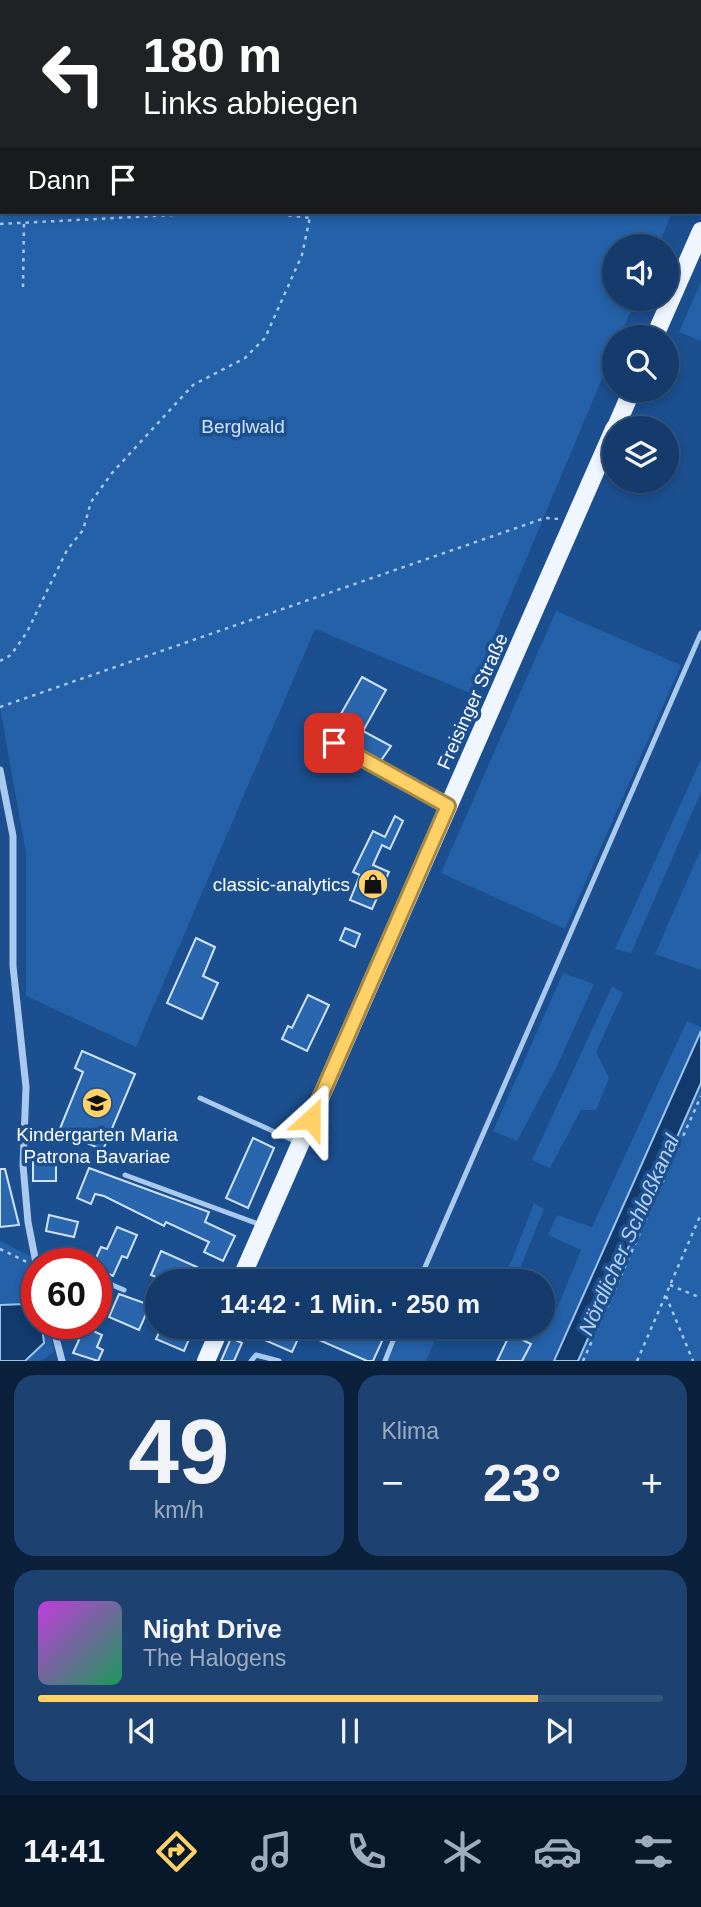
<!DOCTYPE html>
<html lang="de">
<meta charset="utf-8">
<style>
:root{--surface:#143b6b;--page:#1d4271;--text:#f1f3f6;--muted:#9dadc1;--line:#33557e;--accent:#ffd166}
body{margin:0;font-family:Helvetica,sans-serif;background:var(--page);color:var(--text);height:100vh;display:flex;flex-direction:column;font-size:26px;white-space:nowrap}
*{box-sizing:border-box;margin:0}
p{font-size:23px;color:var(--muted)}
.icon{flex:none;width:38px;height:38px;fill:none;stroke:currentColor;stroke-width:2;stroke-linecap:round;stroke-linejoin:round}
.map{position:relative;height:1361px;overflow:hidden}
.panel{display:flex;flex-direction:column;gap:14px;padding:14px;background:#0b203b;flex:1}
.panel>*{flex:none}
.guide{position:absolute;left:0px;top:0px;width:702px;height:214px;box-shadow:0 4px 10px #0003,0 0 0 2px var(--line);background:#202124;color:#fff;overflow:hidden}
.fabs{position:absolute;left:602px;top:234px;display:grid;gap:14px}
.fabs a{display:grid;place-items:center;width:77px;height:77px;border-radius:50%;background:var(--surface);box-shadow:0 4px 10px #0003,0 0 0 2px var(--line);font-size:35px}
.speed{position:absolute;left:21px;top:1248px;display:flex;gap:14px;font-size:35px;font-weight:700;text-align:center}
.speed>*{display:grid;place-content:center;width:91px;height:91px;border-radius:50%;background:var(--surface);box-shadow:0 4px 10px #0003,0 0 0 2px var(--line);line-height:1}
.speed .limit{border:10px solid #d22;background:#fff;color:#111}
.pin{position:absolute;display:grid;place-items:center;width:60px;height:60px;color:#fff;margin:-30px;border-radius:14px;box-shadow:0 4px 10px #0006}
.me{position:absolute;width:77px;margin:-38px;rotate:24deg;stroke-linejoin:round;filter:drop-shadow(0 0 5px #0008)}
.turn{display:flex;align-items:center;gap:24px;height:147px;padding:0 28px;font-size:32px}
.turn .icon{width:91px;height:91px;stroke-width:2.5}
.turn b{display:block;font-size:49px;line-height:60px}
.then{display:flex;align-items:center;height:66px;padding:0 28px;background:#0003;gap:14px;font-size:26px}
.big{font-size:52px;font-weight:600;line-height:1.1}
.panel .tile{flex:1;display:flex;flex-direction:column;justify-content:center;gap:10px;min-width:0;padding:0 24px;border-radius:21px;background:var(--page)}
.panel .dial{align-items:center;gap:0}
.dial b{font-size:91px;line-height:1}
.song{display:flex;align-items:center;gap:21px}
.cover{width:84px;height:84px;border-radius:10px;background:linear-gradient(135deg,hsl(290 70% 55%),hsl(150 70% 35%))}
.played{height:7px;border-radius:4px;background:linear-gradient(90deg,var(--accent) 80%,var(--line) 80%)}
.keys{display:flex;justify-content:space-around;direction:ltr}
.heat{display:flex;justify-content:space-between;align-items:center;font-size:38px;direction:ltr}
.panel .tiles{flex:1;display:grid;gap:14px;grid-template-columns:1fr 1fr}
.tile:last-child{grid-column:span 2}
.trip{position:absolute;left:145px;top:1269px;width:410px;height:70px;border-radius:35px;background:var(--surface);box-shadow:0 4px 10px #0003,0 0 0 2px var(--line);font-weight:600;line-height:70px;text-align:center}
.tab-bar{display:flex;height:112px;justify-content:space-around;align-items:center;background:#08182b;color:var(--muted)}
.tab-bar .icon{width:49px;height:49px}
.tab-bar .current{color:var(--accent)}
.tab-bar b{font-size:32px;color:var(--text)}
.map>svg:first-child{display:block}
.green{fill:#2461a8}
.water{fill:#123a6d;stroke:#9cc4f0;stroke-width:2}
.building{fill:#2a66ad;stroke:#cfe3fa;stroke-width:2}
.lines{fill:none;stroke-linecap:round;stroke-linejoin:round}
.path{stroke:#a9c9ee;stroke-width:2.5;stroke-dasharray:3.5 5;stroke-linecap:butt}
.lane{stroke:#a9c9ee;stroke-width:5}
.street{stroke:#a9c9ee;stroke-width:7}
.primary{stroke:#f0f6ff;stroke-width:18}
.route-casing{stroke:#a68842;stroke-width:18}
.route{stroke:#ffd166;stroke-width:12}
.labels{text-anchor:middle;stroke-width:7;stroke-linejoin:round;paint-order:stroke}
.park-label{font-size:19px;fill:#cfe3fa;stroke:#1b4f8f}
.street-label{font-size:19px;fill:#fff;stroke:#1b4f8f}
.poi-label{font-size:19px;fill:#fff;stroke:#1b4f8f;text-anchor:end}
.water-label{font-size:21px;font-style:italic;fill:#b5d3f5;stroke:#1b4f8f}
</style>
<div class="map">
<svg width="701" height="1361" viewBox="0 0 701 1361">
<rect width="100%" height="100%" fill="#1b4f8f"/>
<g class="green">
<polygon points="0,0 701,0 700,146 700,2 2,2 2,212 672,212 658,247 614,247 614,299 636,299 619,338 614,338 614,350 470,693 315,629 136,1047 26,996 26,853 0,708"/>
<polygon points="701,282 701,341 679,332"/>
<polygon points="556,611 681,665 565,929 441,873"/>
<polygon points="701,759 701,792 631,953 615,949"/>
<polygon points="701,849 701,970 655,954"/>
<polygon points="563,973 594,984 558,1064 517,1141 493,1131"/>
<polygon points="612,986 623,993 596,1052 609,1078 596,1110 581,1110 550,1168 532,1160"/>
<polygon points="687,1021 701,1027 701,1032 559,1361 522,1361 530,1344 510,1334 513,1327 542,1326 543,1323 550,1326 581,1250 548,1235 557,1215 592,1227"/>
<polygon points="701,1083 701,1361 578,1361 586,1343"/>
<polygon points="534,1203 544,1209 515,1281 499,1281 512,1260"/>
<polygon points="0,1241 36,1259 37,1323 48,1323 54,1352 41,1361 0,1361"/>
<polygon points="402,1327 440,1327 426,1361 388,1361"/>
</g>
<g class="water">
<polygon points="701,1031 701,1083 578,1361 554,1361"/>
<polygon points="25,1304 42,1326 44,1343 25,1361 0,1361 0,1305"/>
</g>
<g class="building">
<polygon points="362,677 386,690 363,731 391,746 380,762 325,732 334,716 338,719"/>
<polygon points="395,816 403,821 390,849 382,845 373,865 389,872 372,909 350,900 360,875 353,872 373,831 385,837"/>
<polygon points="345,928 360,934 355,947 340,940"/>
<polygon points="196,938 215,947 203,976 218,983 202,1019 167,1003"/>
<polygon points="308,995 329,1005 307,1051 282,1039 288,1026 292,1028"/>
<polygon points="82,1051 135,1074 103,1150 59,1131 83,1072 75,1068"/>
<polygon points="253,1138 274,1148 248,1208 226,1198"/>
<polygon points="56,1155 56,1181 33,1181 33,1156"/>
<polygon points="89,1168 209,1212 205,1222 235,1236 223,1261 204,1252 209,1242 166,1222 164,1226 104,1196 95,1194 91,1204 77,1198"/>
<polygon points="0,1169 5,1169 19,1225 0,1227"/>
<polygon points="49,1215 78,1222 74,1237 46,1231"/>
<polygon points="117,1227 137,1235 127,1258 122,1256 113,1276 96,1268 96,1258 101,1247 107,1249"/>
<polygon points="161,1251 197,1267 191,1281 165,1281 151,1275"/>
<polygon points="119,1294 150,1305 139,1330 109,1317"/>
<polygon points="80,1325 102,1335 97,1347 103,1350 98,1361 73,1353 79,1340 74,1338"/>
<polygon points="162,1326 180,1326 192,1332 184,1351 156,1339"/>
<polygon points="265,1326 389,1326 373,1361 367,1361 301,1332 292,1352 260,1338"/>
<polygon points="510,1334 531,1344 522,1361 497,1361"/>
<polygon points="231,1338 242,1343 234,1361 221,1361"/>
</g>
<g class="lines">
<g class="path">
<polyline points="145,2 149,0"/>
<polyline points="337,2 341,0"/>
<polyline points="661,2 663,0"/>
<polyline points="0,63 2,62"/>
<polyline points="0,136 2,136"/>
<polyline points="700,208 701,206"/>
<polyline points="263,212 310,218"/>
<polyline points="698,213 701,214"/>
<polyline points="0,224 230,212"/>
<polyline points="23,287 24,222"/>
<polyline points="0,661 11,655 27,632 67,550 83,530 91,502 112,473 193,385 245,358 265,338 302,255 311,212"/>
<polyline points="0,707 545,518 560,519"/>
<polyline points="0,1249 27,1262"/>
<polyline points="670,1285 701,1298"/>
<polyline points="666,1296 693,1361"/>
<polyline points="583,1361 701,1096"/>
<polyline points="637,1361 701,1214"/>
</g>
<g class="lane">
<polyline points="333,743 445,805"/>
<polyline points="200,1098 297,1142"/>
<polyline points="125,1175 261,1225"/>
<polyline points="36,1264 53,1260 65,1264"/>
<polyline points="96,1278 124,1290"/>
<polyline points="419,1281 701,633"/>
<polyline points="251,1361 256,1355 279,1361"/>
<polyline points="385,1361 399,1326"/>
</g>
<g class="street">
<polyline points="0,770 13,836 13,966 26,1087 23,1165 28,1222 37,1268"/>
<polyline points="52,1323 62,1361"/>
</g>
<g class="primary">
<polyline points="654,338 701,231"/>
<polyline points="615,429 632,390"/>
<polyline points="240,1281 614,429"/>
<polyline points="206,1361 221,1326"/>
</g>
</g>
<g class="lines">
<g class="route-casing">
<polyline id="route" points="311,1119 448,806 334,743"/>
</g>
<use href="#route" class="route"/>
</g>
<defs>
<g id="shop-disc" transform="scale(1.575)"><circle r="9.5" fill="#ffd166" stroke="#1b4f8f"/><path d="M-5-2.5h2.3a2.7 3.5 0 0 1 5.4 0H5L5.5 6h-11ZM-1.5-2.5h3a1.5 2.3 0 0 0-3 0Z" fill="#111"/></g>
<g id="school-disc" transform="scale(1.575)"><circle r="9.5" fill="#ffd166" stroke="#1b4f8f"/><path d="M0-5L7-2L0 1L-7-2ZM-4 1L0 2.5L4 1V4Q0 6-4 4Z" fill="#111"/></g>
</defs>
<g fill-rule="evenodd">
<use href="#shop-disc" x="373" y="884"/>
<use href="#school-disc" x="97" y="1103"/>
</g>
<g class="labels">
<g class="park-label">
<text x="243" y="433">Berglwald</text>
</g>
<g class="street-label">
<text transform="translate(472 701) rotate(-66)" y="7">Freisinger Straße</text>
</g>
<g class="poi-label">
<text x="350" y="891">classic-analytics</text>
<text x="97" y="1141" text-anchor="middle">Kindergarten Maria<tspan x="97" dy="22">Patrona Bavariae</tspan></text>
</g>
<g class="water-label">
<text transform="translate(629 1235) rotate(-66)" y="7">Nördlicher Schloßkanal</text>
</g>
</g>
</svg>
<div class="fabs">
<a><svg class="icon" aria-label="sound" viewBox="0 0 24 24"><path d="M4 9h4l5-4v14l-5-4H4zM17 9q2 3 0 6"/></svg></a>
<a><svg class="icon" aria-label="search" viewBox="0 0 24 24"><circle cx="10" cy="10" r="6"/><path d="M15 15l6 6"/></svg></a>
<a><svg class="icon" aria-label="layers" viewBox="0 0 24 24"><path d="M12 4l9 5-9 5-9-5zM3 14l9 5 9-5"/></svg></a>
</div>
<div class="speed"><div class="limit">60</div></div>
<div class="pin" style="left:334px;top:743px;background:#d93025"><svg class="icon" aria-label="arrive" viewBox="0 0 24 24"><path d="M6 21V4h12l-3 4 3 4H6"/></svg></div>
<svg class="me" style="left:311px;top:1119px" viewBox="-20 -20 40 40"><path d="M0-17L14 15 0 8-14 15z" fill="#ffd166" stroke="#fff" stroke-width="4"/></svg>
<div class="trip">14:42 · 1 Min. · 250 m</div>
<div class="guide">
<div class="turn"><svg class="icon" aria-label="left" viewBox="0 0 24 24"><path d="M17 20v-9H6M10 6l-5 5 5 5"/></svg><div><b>180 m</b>Links abbiegen</div></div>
<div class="then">Dann<svg class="icon" aria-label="arrive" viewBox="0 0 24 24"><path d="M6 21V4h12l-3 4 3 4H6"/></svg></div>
</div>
</div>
<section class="panel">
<div class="tiles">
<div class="tile dial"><b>49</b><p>km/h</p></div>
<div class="tile"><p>Klima</p>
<div class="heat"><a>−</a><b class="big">23°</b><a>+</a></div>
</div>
<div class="tile">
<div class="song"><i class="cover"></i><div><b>Night Drive</b><p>The Halogens</p></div></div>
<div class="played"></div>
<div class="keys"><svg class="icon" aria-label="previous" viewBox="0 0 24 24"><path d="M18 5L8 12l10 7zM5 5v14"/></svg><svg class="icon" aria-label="pause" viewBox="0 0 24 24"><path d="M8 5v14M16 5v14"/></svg><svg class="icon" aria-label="next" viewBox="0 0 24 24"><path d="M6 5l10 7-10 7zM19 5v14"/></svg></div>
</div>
</div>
</section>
<nav class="tab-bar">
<b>14:41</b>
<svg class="icon current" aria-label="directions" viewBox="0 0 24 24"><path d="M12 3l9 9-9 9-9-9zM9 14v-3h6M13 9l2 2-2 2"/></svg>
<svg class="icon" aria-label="music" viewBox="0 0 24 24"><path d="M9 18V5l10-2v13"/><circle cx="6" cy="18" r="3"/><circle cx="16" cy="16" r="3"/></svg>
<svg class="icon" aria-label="phone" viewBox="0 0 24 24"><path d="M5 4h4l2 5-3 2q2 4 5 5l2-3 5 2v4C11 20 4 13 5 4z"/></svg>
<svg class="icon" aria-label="climate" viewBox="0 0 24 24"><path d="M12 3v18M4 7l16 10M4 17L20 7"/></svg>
<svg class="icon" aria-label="car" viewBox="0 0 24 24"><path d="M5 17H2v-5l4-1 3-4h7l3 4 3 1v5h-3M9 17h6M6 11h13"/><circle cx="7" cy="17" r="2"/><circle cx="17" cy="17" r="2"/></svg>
<svg class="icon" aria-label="filters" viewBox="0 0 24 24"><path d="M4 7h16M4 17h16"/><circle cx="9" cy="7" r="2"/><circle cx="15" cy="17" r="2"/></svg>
</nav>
